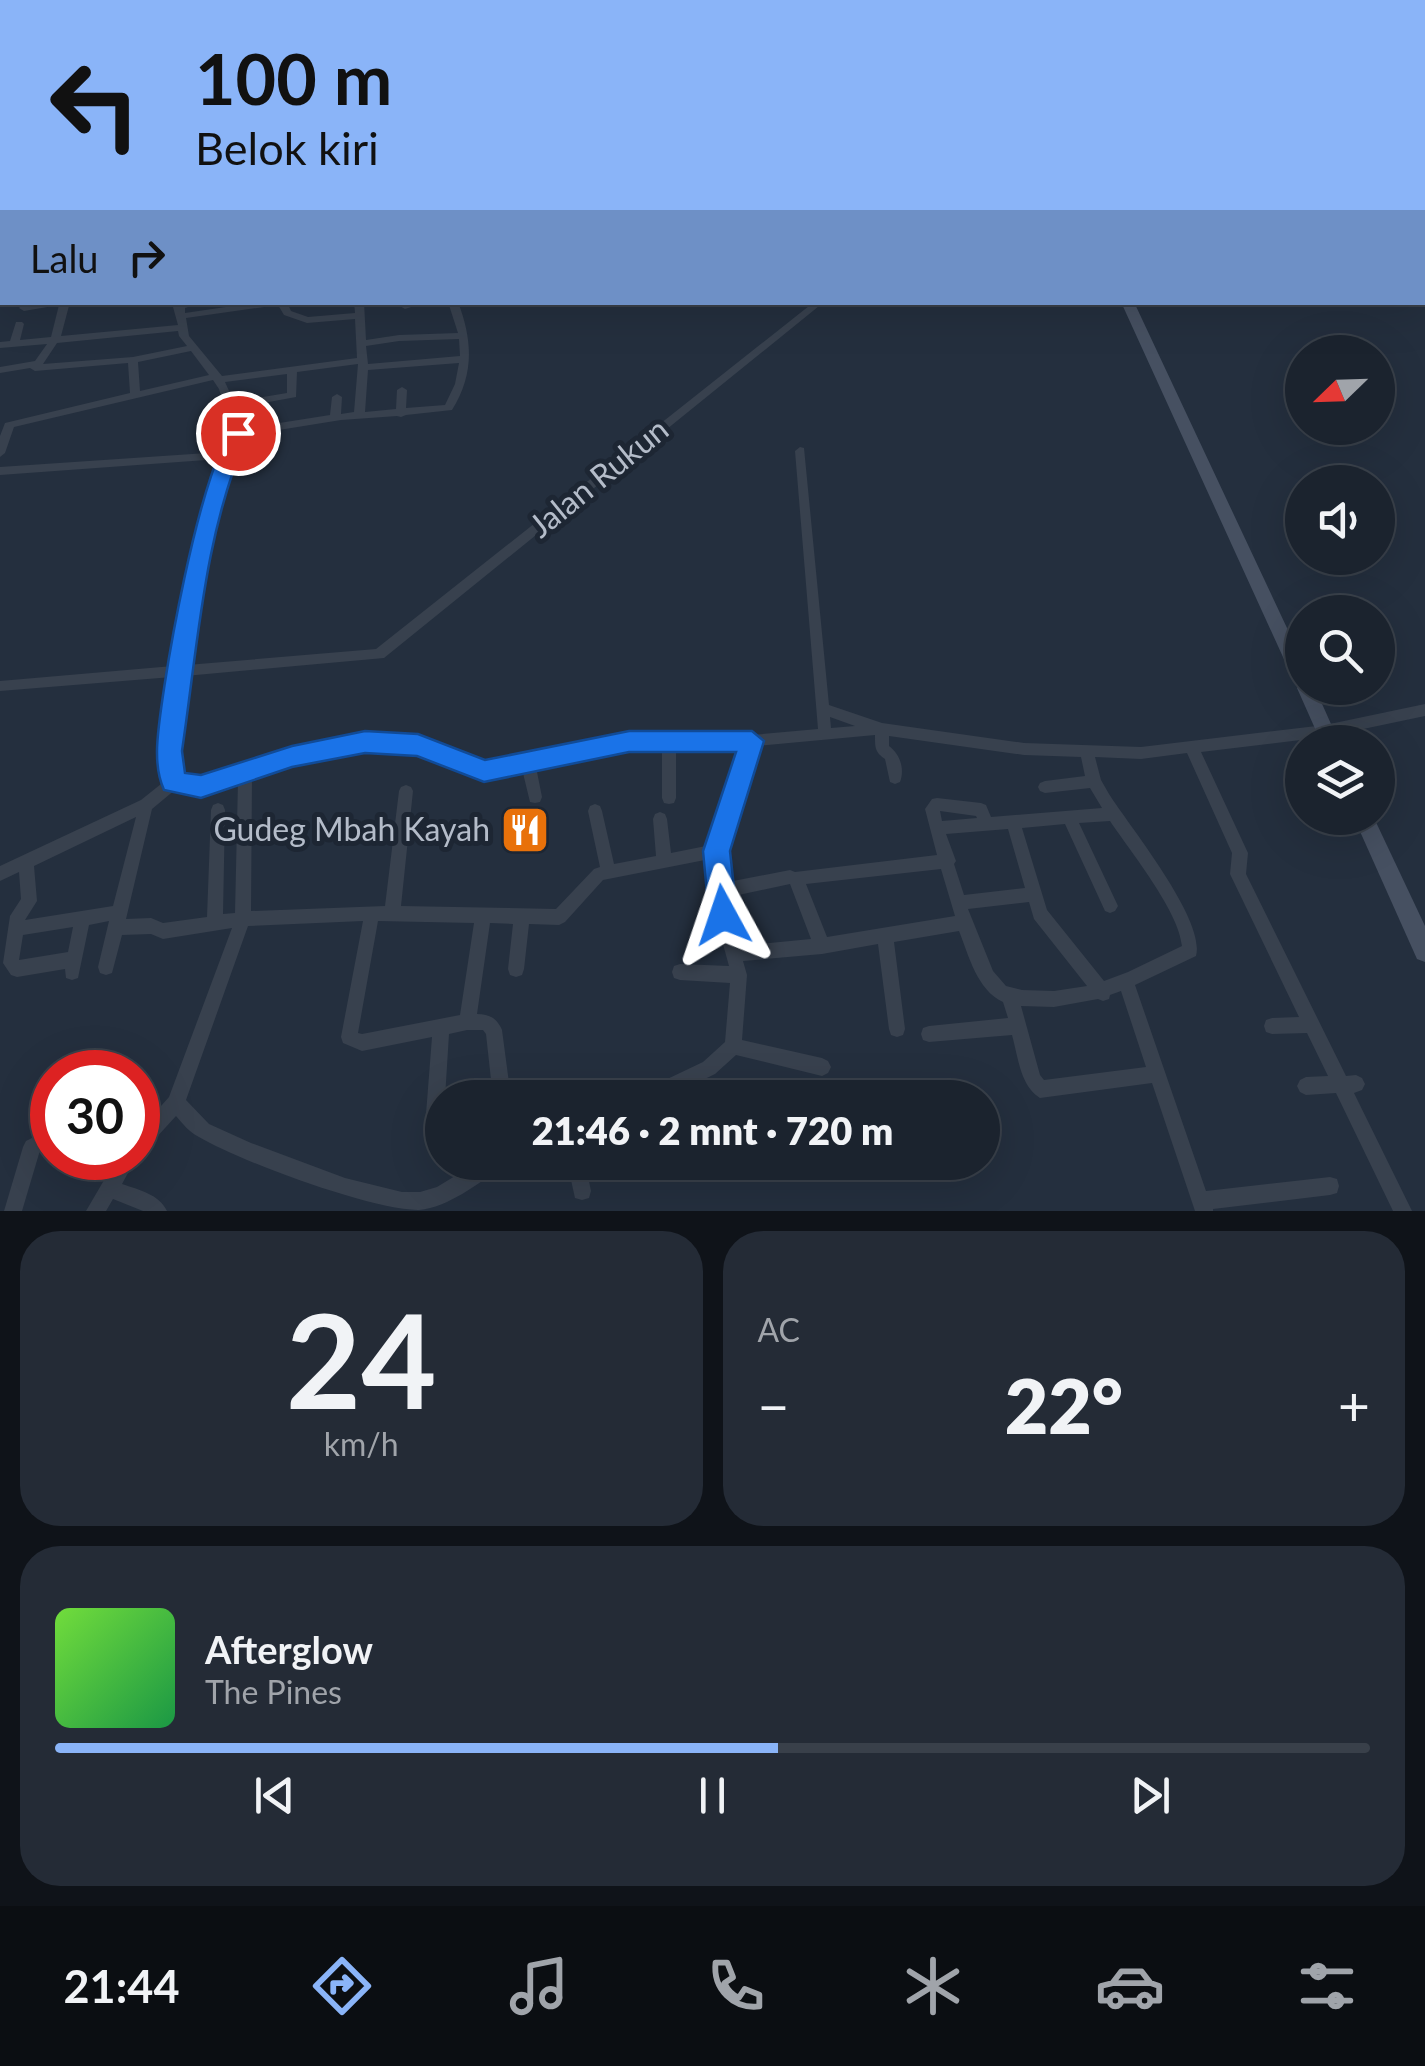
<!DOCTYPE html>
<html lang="id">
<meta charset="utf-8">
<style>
:root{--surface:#1b232e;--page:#242b36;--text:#f1f3f6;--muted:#a0a4aa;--line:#39404a;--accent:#8ab4f8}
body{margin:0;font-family:Lato,sans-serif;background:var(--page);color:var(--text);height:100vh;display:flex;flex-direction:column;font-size:38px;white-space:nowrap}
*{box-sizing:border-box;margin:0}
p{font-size:32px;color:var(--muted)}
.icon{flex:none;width:55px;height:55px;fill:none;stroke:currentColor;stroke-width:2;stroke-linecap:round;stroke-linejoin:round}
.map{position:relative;height:1211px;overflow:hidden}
.side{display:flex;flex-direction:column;gap:20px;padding:20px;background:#0f1319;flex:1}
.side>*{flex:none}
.banner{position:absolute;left:0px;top:0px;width:1425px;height:305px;box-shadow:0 10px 40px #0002,0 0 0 2px var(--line);background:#8ab4f8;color:#111;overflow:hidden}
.needle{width:65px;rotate:247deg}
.buttons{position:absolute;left:1285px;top:335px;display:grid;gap:20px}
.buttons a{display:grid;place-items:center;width:110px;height:110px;border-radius:50%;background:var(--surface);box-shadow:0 10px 40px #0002,0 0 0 2px var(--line);font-size:50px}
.speed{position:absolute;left:30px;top:1050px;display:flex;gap:20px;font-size:50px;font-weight:700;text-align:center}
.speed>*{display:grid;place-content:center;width:130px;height:130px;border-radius:50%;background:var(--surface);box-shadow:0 10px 40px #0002,0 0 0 2px var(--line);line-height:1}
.speed .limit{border:15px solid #d22;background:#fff;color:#111}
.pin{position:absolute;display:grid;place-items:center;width:85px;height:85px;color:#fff;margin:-42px;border:5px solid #fff;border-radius:50%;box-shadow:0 2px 10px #0007}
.me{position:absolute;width:110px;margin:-55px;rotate:355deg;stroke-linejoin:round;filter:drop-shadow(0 0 8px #0008)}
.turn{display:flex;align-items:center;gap:35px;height:210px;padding:0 30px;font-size:45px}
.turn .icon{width:130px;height:130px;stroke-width:2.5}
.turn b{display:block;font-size:70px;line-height:85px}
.then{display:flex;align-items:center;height:95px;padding:0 30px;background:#0003;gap:20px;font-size:38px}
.big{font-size:75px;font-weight:800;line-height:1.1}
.side .tile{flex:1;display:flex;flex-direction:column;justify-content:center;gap:15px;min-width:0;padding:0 35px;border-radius:40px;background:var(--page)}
.side .dial{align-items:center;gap:0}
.dial b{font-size:130px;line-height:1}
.song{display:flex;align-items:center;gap:30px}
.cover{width:120px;height:120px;border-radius:15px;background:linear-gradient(135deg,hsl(100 70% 55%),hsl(140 70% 35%))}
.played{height:10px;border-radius:5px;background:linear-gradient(90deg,var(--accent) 55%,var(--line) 55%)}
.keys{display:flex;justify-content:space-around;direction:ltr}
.heat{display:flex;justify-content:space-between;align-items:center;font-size:55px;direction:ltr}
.side .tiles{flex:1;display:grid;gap:20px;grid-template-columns:1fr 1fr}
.tile:last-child{grid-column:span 2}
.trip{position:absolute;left:425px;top:1080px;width:575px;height:100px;border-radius:50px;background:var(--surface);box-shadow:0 10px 40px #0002,0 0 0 2px var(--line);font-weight:800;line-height:100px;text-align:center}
.dock{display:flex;height:160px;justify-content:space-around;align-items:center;background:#0b0e12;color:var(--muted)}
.dock .icon{width:70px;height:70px}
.dock .selected{color:var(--accent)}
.dock b{font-size:45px;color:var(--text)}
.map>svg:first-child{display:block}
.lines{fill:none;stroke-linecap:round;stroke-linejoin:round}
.river{fill:#17263c;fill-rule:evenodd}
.minor{fill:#38414e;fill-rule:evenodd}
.secondary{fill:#465061;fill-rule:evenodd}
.rail{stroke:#5a6575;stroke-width:2.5;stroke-dasharray:6 6;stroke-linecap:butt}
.route{fill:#1a73e8;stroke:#114b97;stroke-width:2.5}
.labels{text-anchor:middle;stroke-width:10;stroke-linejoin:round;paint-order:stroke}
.street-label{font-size:32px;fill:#b4bcc9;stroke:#1d2633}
.poi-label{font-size:32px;fill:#b4bcc9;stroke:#1d2633;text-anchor:end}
</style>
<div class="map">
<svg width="1425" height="1211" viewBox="0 0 1425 1211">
<rect width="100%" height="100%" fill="#242f3e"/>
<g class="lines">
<polygon class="river" points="1405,0 1420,0 1421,2 1407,2"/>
<g class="minor">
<polygon points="148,0 154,0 153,2 147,2"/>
<polygon points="227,0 233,0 232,2 226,2"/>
<polygon points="281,0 288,0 286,2 280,2"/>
<rect x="302" y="0" width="6" height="2"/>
<polygon points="389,0 396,0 394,2 388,2"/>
<polygon points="450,0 456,0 457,2 451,2"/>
<rect x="530" y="0" width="6" height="2"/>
<polygon points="579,0 613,0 600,2 575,2"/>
<polygon points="616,0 623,0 624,2 618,2"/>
<polygon points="660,0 675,0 676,1 657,2"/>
<polygon points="705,0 711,0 712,2 706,2"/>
<rect x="752" y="0" width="6" height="2"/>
<polygon points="805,0 813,0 815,2 808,2"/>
<rect x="873" y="0" width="6" height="2"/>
<polygon points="1138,0 1145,0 1147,2 1140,2"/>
<polygon points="1272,0 1279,0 1281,2 1274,2"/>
<polygon points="1292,0 1338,0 1322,2 1287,2"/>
<rect x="0" y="33" width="2" height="4"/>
<rect x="0" y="45" width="2" height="4"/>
<rect x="0" y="58" width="2" height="4"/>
<rect x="0" y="74" width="2" height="4"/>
<rect x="0" y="85" width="2" height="5"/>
<rect x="0" y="101" width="2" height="4"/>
<polygon points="1422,112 1425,113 1425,118 1422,118"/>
<rect x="0" y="117" width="2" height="4"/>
<rect x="0" y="134" width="2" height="4"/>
<rect x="0" y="151" width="2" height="4"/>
<rect x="0" y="182" width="2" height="4"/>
<polygon points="0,205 2,206 2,210 0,211"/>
<polygon points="2,247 2,253 0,254 0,248"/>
<path d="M40,302H70L61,336L178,325L173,307L174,302H204L185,308V313L259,302H287L291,311L308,317L355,313L354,302H364L366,340L399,335L458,333L448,302H458C473,341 474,375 452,410L406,415L401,417L397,416L341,420L241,436L238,439C211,513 197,588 187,665L376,649L814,302H824L384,658L185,676L176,751L180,777L201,781L293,750L365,736L418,739L484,765L629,736L752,735L818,729L795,451L800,447L804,448L829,705L882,723L1024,743L1141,747L1325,725L1425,704V716L1325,737L1201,752L1248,853L1246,874L1346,1076L1356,1075L1362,1078L1365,1084L1362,1090L1354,1093L1412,1211H1393L1336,1093L1306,1095L1300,1092L1297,1086L1300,1080L1306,1077L1328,1076L1307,1033L1272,1034L1266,1032L1264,1026L1266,1020L1272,1018L1299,1017L1230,874L1232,853L1187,753L1141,759L1095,757L1101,780L1109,794C1130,827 1206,920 1196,956L1135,985L1206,1191L1330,1177L1337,1179L1339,1186L1337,1193L1330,1195L1213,1209V1211H1195L1152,1083L1040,1098C1020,1086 1018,1056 1012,1035L929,1042L923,1040L921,1034L923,1028L929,1026L1008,1018L1003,1002C977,990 969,956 959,931L894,942L905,1029L903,1035L897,1037L891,1035L889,1029L878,944L822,954L743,961L747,975L742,1040L822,1058L828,1061L831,1067L828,1073L822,1076L736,1055L715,1074L666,1098H637L640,1092L703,1062L725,1042L730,983L680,980L674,978L672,972L674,966L680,964L729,966L715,915L710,859L603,880L565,922L559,925L529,924L524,969L522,975L516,977L510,975L508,969L513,924L490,923L477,1014C489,1014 497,1018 502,1030L511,1098H493L486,1034L483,1030H467L449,1034L445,1098H442V1128L440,1133L434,1136L428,1133L425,1127L432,1037L362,1051L343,1043L341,1037L363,921L248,926L186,1100L209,1124L251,1143L345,1178L402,1192H420L437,1187L478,1162H504L501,1168C477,1184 449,1207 419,1210C374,1211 239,1161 199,1137C189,1132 183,1124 176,1116L144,1151L138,1154V1132L169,1097L232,928L163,939L151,934L122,935L112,973L106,975L100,973L98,967L109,921L89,925L78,978L72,980L66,978L65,969L17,977L11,975L3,963L10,916L21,899L19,872L0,881V866L141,800L166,780L162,751L172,677L0,691V681L173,666C183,596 194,525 220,459L0,475V467L222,452L228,438L232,432L219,389L213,380L14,427L5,453L0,457V436L5,423L130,393L128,363L35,371L30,368L0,373V367L35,361L47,344L0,348V342L10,341L16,322H22L24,324L20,340L51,337L59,305L24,311L19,308L21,306ZM278,305L284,315L307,323L355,319L357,358L222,376L189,336L186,318ZM178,331L179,336L187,346L133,357L43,364L57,343ZM459,339L460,356L368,364L366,346L399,341ZM191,351L209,375L140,391L138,362ZM459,363L455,384L445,405L406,408L407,390L402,387L397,390L396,409L365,412L368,370ZM358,364L354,412L341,414L342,397L337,394L332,397L330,415L242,429L236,408L296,397L297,372ZM287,374V393L234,402L225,382ZM830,717L855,726L831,728ZM875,735C875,748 875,752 885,759L890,782L895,784L900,782C905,769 900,754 889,746V736L1024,755L1081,757L1085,776L1045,781L1040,783L1038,787L1040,791L1045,793L1090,788L1102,808L991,817L986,805L981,803L937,798L932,799L925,809L937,855L795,872L790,870L728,882L724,851L757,746ZM743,747L711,845L671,853L667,819L665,814L660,812L655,814L653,819L656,856L614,864L602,811L600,806L595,804L590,806L588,811L600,867L594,869L556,909L401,906L413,791L411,787L406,785L401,787L399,791L385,906L251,911L252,776L293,762L365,748L417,751L484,777L522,769L530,802L535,803L540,802L542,797L536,767L629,748H662V798L664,803L669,804L674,803L676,798V748ZM238,781L235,913L223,914L225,810L223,805L218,803L213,805L211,810L207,917L163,923L151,918L126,919L152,809L176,789L201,793ZM940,811L976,816L977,818L942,821ZM136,817L113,906L25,920L37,901L34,866ZM1110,821C1130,851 1179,911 1182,946L1128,972L1104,981L1047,910L1022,828L1065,824L1105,911L1110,913L1115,911L1118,906L1079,823ZM1008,829L1025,888L964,895L954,864L956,861L946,834ZM941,869L955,916L827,937L806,884ZM790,884L811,939L739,946L731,915L729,897ZM1029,902L1034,919L1087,986L1054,991L1022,990L1006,986L993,971L968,909ZM378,921L474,923L460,1015L362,1034L358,1033ZM73,927L68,952L19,960L23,935ZM1121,991L1146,1067L1044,1080L1040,1075L1021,1006L1054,1007L1098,999L1103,1001L1109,999L1110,995Z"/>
<polygon points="408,302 427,302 405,309 400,306"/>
<polygon points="32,1138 38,1141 41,1147 22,1211 4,1211 23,1147 26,1141"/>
<path d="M117,1158H136L122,1184C139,1190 159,1194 167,1211H143L113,1199L106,1211H86Z"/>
<polygon points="567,1162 585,1162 591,1191 589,1198 582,1200 575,1198"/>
</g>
<g class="secondary">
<polygon points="982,0 990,0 991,2 983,2"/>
<rect x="0" y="16" width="2" height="6"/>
<polygon points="1121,302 1134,302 1302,660 1302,688 1315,688 1339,742 1321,742 1297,688 1298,685 1293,679"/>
<polygon points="1354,818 1374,818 1425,926 1425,962 1417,959"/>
</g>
<polyline class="rail" points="910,0 915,2"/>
</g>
<path class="route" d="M238,427L248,433C204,533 198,644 182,751L185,773L201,775L292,746L365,731L418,734L485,760L629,731H752L764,741L730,851L737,915L733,925L723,929L713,925L709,915L703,851L736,752H629L484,782L417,756L365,753L292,767L201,798L164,790C159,779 157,765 157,753C156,710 204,438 238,427Z"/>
<defs>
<g id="restaurant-square" transform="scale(2.5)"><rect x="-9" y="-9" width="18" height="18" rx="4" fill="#e8710a" stroke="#1d2633"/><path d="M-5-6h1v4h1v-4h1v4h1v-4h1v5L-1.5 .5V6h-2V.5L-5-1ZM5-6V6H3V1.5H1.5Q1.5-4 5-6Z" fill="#fff"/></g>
</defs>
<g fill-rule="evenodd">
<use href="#restaurant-square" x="525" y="830"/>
</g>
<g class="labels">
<g class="street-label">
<text transform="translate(599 478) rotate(-39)" y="11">Jalan Rukun</text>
</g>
<g class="poi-label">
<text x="490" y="841">Gudeg Mbah Kayah</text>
</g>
</g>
</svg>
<div class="buttons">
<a><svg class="needle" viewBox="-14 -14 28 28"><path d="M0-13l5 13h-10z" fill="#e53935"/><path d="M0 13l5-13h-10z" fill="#a0a4aa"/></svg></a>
<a><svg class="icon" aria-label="sound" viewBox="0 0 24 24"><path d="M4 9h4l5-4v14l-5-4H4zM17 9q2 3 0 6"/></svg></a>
<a><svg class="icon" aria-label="search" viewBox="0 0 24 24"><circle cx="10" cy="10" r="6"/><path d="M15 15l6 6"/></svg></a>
<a><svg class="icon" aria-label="layers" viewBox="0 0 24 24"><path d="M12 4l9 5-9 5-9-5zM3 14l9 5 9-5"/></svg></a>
</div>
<div class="speed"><div class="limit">30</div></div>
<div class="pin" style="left:238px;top:433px;background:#d93025"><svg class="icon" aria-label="arrive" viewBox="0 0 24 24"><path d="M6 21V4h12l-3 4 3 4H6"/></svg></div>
<svg class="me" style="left:723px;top:915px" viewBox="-20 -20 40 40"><path d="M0-17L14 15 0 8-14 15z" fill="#1a73e8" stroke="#fff" stroke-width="4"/></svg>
<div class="trip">21:46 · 2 mnt · 720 m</div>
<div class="banner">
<div class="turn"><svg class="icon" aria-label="left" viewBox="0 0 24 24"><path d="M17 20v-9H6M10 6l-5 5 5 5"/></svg><div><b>100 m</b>Belok kiri</div></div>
<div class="then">Lalu<svg class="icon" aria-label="right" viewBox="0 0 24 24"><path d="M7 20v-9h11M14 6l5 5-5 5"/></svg></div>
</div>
</div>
<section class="side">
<div class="tiles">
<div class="tile dial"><b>24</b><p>km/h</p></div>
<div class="tile"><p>AC</p>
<div class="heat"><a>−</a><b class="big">22°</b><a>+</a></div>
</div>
<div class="tile">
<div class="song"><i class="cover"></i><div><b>Afterglow</b><p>The Pines</p></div></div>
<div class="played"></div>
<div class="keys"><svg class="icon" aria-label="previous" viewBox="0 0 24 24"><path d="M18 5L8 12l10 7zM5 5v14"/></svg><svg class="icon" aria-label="pause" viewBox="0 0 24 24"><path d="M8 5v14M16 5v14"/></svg><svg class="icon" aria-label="next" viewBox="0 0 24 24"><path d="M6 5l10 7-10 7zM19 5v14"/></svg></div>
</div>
</div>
</section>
<nav class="dock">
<b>21:44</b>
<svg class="icon selected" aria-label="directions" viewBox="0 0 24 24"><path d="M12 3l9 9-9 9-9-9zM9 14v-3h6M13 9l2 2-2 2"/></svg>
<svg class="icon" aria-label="music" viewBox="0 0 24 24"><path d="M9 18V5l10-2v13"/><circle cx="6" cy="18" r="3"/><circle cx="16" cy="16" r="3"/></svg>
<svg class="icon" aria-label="phone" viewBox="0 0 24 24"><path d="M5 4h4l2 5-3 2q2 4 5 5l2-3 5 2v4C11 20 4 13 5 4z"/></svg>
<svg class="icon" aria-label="climate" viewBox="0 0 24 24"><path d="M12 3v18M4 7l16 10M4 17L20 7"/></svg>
<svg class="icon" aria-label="car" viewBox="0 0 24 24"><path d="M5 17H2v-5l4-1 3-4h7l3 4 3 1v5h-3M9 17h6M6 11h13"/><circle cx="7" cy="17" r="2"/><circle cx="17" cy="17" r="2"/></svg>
<svg class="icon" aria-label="filters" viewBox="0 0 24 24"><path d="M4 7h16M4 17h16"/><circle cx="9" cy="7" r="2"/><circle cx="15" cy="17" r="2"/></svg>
</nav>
